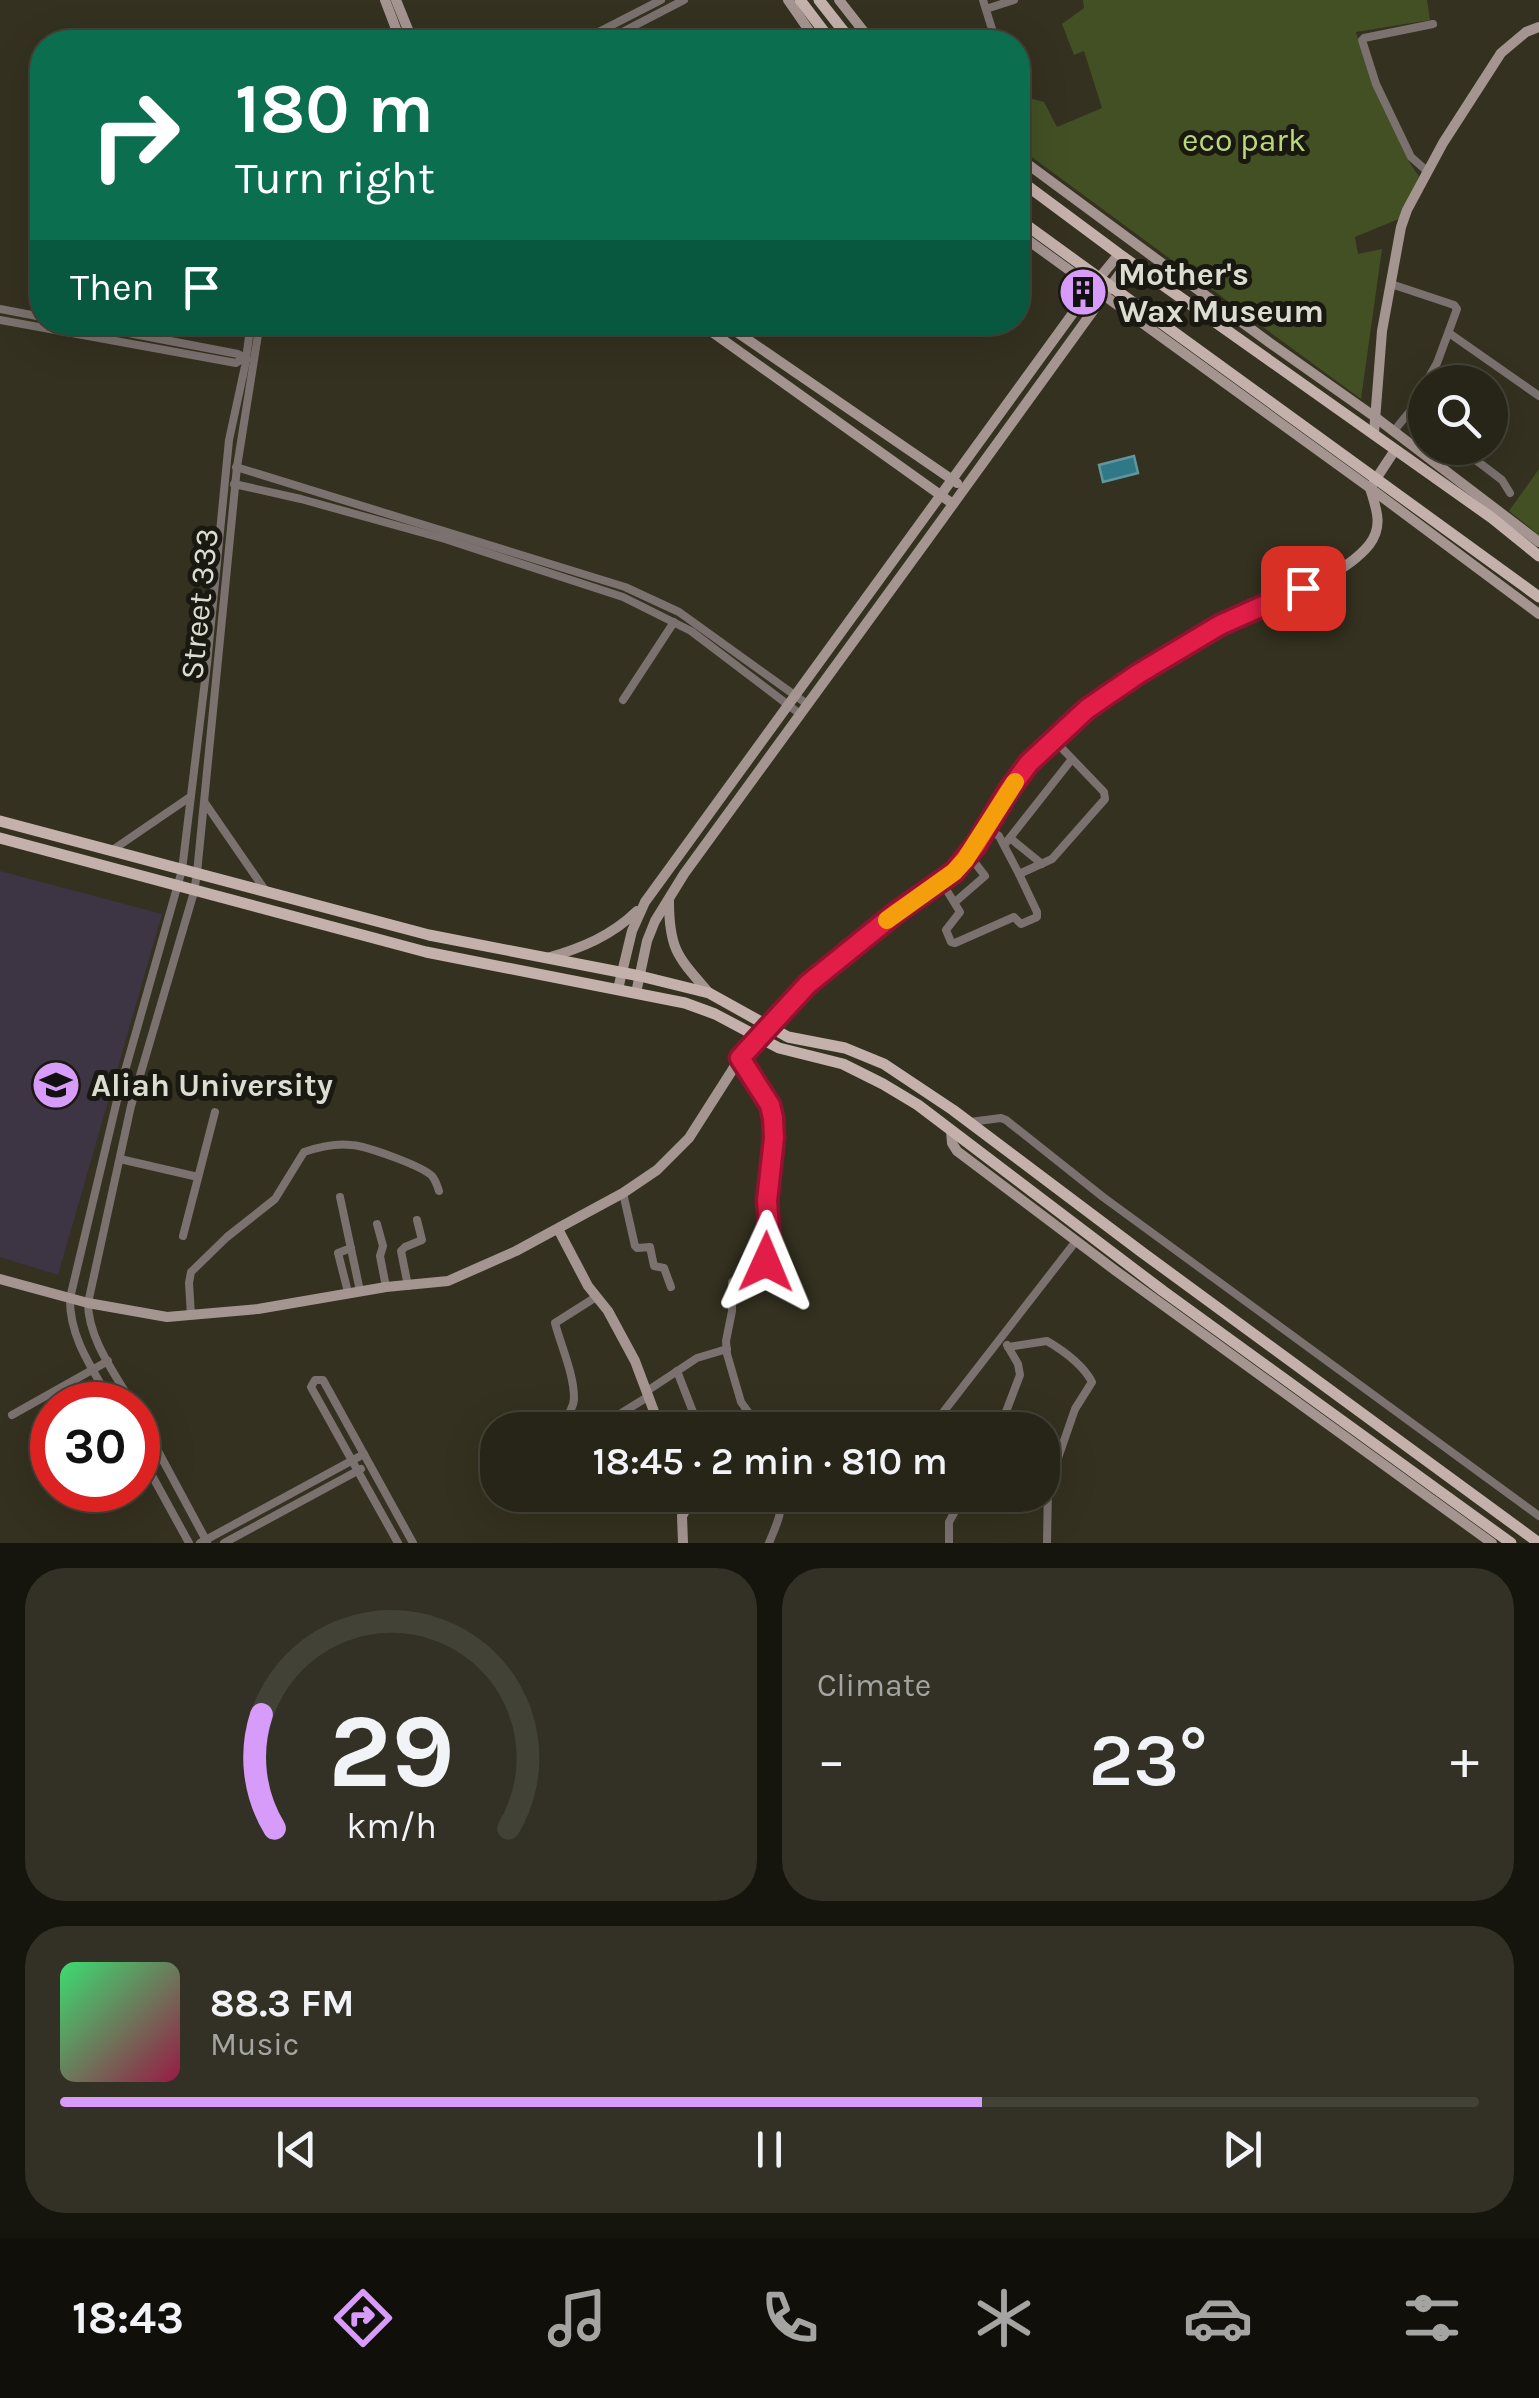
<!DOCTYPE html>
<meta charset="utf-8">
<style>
:root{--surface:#272518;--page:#333125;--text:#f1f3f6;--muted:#a4a5a2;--line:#434237;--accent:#d79bf9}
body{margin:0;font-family:Karla,sans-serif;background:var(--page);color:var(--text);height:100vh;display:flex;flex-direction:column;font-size:38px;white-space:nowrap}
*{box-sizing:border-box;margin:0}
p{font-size:32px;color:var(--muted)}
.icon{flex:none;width:55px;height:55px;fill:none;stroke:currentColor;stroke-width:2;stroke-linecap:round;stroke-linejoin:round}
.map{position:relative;height:1543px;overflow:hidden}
.sheet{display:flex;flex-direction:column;gap:25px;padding:25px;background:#15140d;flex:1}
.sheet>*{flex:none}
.guide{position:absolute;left:30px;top:30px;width:1000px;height:305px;border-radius:40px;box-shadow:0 10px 40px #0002,0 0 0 2px var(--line);background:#0b6e4f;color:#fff;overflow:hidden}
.buttons{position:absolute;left:1408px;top:365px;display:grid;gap:20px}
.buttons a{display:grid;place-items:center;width:100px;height:100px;border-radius:50%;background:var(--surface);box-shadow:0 10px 40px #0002,0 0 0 2px var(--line);font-size:50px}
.speed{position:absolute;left:30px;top:1382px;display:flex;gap:20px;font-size:50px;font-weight:700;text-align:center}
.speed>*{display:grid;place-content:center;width:130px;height:130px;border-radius:50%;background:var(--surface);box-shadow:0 10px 40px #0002,0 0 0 2px var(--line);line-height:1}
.speed .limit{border:15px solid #d22;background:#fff;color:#111}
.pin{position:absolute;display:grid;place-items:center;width:85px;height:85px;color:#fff;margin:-42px;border-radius:20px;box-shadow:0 5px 15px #0006}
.me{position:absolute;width:110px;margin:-55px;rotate:1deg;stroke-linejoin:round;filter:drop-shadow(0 0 8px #0008)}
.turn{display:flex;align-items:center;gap:35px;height:210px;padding:0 40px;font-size:45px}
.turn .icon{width:130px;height:130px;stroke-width:2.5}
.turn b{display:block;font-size:70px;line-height:85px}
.then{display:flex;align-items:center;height:95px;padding:0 40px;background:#0003;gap:20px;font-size:38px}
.big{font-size:75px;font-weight:600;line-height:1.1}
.sheet .tile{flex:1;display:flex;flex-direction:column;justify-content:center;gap:15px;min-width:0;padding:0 35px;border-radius:40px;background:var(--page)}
.sheet .dial{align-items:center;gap:0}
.dial svg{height:260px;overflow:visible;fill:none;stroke:var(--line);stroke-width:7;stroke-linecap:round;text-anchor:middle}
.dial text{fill:var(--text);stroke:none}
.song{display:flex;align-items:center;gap:30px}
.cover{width:120px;height:120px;border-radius:15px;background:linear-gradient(135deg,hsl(140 70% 55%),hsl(340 70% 35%))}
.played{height:10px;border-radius:5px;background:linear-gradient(90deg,var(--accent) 65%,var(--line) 65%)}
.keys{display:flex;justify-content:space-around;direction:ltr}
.heat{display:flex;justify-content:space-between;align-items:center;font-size:55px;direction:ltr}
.sheet .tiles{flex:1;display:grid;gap:25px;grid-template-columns:1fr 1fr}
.tile:last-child{grid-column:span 2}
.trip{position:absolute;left:480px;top:1412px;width:580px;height:100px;border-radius:40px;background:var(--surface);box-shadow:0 10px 40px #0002,0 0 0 2px var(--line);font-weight:600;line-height:100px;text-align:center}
.dock{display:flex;height:160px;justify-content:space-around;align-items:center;background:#100f0a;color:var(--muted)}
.dock .icon{width:70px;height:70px}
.dock .active{color:var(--accent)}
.dock b{font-size:45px;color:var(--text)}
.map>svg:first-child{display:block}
.education{fill:#3d3444}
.green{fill:#435024}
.water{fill:#2e7888;stroke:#62969e;stroke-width:2.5}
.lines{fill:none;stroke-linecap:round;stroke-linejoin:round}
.street{stroke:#7b716f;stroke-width:8}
.secondary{stroke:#a59591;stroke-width:10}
.primary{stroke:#c5b1ac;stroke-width:11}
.route-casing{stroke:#92132f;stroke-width:25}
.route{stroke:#e11d48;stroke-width:18}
.slow{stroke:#f59e0b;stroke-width:18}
.labels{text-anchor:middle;stroke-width:10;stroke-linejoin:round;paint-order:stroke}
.park-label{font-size:32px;fill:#bbd87a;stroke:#1a1911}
.poi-label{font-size:32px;font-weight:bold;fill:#dddcd1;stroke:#1a1911;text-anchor:start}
.street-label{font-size:32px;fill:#dddcd1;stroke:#1a1911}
</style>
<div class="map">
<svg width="1539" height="1543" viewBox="0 0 1539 1543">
<rect width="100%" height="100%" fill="#343120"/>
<polygon class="education" points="0,871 162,914 58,1275 0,1257"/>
<g class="green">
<path d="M1083,0H1427L1430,20L1356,32C1366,69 1381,100 1397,134C1403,149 1408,163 1419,176L1401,218L1355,237L1358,254L1382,249L1361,399L1018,147V99L1025,97L1044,102L1057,127L1102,108L1084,51L1074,55L1062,24L1084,8Z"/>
<polygon points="1539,469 1539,535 1509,511"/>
</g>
<polygon class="water" points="1134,456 1138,473 1103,482 1099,465"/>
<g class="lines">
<g class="street">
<polyline points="983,0 996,42"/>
<polyline points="986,9 1014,0"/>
<polyline points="579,42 661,0"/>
<polyline points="603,42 684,0"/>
<polyline points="1427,171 1411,157 1376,84 1362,40 1364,38 1433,24"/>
<polyline points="1391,284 1454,305 1457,309 1437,363 1426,382"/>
<polyline points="0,309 42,317"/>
<polyline points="0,320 236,363 243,358"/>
<polyline points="71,322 238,354 247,359"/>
<polyline points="1449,333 1539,396"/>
<polyline points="1411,410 1425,420"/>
<polyline points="1393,432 1411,410 1425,385"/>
<polyline points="1460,448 1502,480 1510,493"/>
<polyline points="236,467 625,587 679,612 807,704"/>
<polyline points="234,484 301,499 445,539 623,597 691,631 800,714"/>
<polyline points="623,700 674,622"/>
<polyline points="205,803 265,890"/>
<polyline points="986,828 999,836 1019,874 1052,859 1105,799 1104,792 1053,739"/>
<polyline points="1010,838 1042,864"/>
<polyline points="1005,844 1072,759"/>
<polyline points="111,851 190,797"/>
<polyline points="941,881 960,912 946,930 951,942 955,943 1014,917 1021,924 1037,917 1037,912 1019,874"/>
<polyline points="955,902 985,876 969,855"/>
<polyline points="740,1058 769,1105 773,1118 774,1138 767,1201 771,1254 767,1262 732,1282 732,1311 726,1341 727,1354 741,1402 761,1430"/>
<polyline points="970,1122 1001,1118 1006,1120 1103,1197 1539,1516"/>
<polyline points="120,1159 198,1177"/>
<polyline points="623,1193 635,1246 637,1248 650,1247 654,1266 664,1268 671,1287"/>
<polyline points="340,1197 360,1291"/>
<polyline points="377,1224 383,1246 380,1256 386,1287"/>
<polyline points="183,1236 215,1112"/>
<polyline points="408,1286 401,1251 405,1247 422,1240 417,1220"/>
<polyline points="348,1292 338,1253 351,1248"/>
<path d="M191,1315L189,1283L191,1272L227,1237L275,1199L304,1152C319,1147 335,1143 351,1145C367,1146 422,1166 432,1176C436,1181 437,1185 439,1191"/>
<path d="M1008,1347L1047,1341C1064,1351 1083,1365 1092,1382L1075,1409L1048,1487L1047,1543"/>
<polyline points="677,1371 700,1430"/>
<polyline points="647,1391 697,1358 727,1349"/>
<path d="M113,1405C94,1371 69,1338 70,1298L119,1092L182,870L207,664L229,440L245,366L251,322"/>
<path d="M133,1405C116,1375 88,1339 88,1303L131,1106L194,892L197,873L237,467L260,322"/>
<polyline points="138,1414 207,1542"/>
<polyline points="620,1414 649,1396"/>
<polyline points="12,1415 108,1361"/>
<path d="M568,1430C565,1410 574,1411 574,1398C574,1374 561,1346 555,1323L596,1297"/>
<polyline points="919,1430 941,1415 1076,1241"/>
<polyline points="999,1430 1020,1375 1018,1364 1007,1345"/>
<polyline points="138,1450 189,1543"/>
<polyline points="200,1543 364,1454"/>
<polyline points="224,1543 361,1469"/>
<polyline points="398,1543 311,1387 315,1380 323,1380 413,1543"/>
<path d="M769,1543C775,1528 784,1511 780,1495"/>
<polyline points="949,1543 949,1522 964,1495"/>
</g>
<g class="secondary">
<polyline points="385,0 401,42"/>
<polyline points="396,0 413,42"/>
<polyline points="788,0 817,42"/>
<polyline points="839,0 872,42"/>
<polyline points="1018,157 1270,343 1375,417 1539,542"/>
<polyline points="1018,233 1370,488 1539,614"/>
<polyline points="698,322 953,504"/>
<polyline points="722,322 957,483"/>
<polyline points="1374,433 1382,331 1401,227 1407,210 1443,143 1501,53 1526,32 1539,27"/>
<path d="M669,901C669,950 678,957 709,993"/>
<path d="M547,958C582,948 611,936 637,911"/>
<polyline points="618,989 632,931 645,902 1092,287 1119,254"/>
<path d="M636,993L647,941L655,921L684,874C832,670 982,466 1129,261"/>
<polyline points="951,1131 952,1143 957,1151 1116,1271 1492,1543"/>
<polyline points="558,1229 588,1286 608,1311 635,1361 661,1430"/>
<path d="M0,1279L88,1303L167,1317L258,1309L386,1287L448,1281L516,1251L623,1193L657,1170L689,1138L740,1058L808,984L897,912L954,872L965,860C988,829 1003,792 1028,764C1079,706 1148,666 1214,628C1258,603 1336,585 1369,545C1384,526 1376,508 1370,488L1395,450"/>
<polyline points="683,1543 682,1516 690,1502 690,1495"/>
</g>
<g class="primary">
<polyline points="800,0 832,42"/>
<polyline points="819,0 852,42"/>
<polyline points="1018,179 1119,254 1492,518 1539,556"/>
<polyline points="1018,219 1539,597"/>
<polyline points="0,821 429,935 640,976 709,993 788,1037 845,1048 884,1064 953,1110 1143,1253 1539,1543"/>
<polyline points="0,838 426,952 685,1003 715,1014 779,1048 843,1064 883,1084 918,1105 1163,1291 1511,1543"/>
</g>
</g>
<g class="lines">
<g class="route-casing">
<polyline id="route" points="766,1262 771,1254 767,1201 774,1138 773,1118 770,1105 740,1058 808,984 897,912 954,872 976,845 1009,790 1029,763 1087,709 1138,674 1220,625 1303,588"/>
</g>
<use href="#route" class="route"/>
<polyline class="slow" points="887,920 954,872 965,860 1015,782"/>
</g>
<defs>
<g id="building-disc" transform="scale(2.5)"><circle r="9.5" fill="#d79bf9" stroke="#1a1911"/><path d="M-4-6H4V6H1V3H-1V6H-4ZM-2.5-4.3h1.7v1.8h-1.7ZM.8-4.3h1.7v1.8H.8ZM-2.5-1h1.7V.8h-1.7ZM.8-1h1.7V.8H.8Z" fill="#111"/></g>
<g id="university-disc" transform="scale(2.5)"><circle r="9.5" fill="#d79bf9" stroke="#1a1911"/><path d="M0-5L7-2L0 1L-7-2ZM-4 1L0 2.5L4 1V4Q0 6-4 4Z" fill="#111"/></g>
</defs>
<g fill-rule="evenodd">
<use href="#building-disc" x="1083" y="292"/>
<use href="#university-disc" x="56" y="1085"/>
</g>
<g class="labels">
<g class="park-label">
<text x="1244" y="151">eco park</text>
</g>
<g class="poi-label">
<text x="1118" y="285">Mother's<tspan x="1118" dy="37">Wax Museum</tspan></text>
<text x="91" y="1096">Aliah University</text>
</g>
<g class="street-label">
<text transform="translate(199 604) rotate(-84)" y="11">Street 333</text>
</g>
</g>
</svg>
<div class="buttons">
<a><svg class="icon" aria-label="search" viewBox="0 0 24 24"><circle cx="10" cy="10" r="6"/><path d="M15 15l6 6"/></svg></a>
</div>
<div class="speed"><div class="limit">30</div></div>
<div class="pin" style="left:1303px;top:588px;background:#d93025"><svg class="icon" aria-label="arrive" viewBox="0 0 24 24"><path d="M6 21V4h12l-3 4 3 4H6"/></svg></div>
<svg class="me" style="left:766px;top:1262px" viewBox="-20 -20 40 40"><path d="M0-17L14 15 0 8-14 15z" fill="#e11d48" stroke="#fff" stroke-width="4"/></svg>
<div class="trip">18:45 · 2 min · 810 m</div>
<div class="guide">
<div class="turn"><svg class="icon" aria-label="right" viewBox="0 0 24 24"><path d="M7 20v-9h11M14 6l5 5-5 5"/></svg><div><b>180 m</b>Turn right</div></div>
<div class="then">Then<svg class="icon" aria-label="arrive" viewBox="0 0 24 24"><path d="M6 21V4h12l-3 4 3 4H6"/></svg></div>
</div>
</div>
<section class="sheet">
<div class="tiles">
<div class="tile dial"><svg viewBox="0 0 100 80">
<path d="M14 69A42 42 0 1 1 86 69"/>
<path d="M14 69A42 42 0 0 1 10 34" stroke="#d79bf9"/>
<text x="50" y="56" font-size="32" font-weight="700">29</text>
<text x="50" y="72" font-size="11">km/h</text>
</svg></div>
<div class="tile"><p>Climate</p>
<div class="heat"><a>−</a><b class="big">23°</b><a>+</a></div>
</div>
<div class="tile">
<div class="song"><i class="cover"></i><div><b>88.3 FM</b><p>Music</p></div></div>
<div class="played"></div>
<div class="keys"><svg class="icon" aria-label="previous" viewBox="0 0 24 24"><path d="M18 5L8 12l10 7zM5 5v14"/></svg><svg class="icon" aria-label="pause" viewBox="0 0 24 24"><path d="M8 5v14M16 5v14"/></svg><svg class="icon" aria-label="next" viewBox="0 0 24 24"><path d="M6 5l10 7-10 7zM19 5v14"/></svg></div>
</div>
</div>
</section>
<nav class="dock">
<b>18:43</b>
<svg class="icon active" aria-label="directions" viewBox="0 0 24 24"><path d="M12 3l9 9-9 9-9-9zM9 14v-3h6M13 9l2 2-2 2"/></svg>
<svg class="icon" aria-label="music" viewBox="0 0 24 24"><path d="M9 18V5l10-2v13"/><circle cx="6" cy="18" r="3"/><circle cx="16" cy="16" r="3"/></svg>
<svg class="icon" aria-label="phone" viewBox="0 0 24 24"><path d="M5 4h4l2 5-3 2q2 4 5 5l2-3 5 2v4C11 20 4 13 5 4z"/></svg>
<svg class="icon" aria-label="climate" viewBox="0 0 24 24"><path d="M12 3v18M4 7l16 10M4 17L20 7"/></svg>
<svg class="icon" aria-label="car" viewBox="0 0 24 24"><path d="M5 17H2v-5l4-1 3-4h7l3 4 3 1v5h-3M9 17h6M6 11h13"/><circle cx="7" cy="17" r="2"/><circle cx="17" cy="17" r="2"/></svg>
<svg class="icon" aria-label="filters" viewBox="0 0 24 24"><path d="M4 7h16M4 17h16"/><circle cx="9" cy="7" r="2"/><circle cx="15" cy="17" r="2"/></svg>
</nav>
